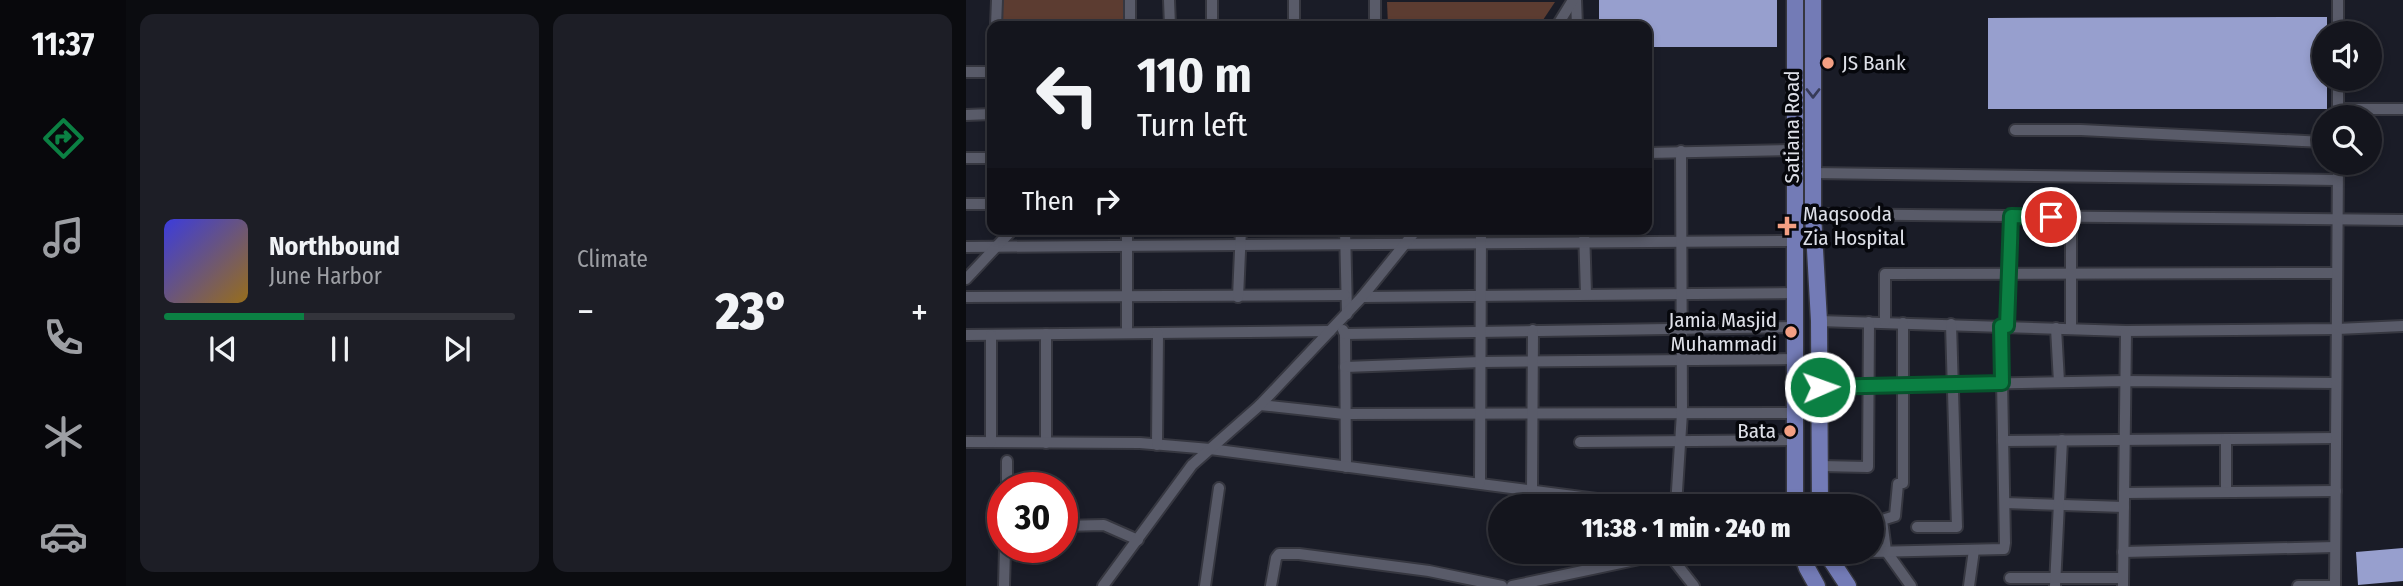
<!DOCTYPE html>
<meta charset="utf-8">
<style>
:root{--surface:#14151d;--page:#1d1e26;--text:#f1f3f6;--muted:#9d9fa4;--line:#33343b;--accent:#0b8043}
body{margin:0;font-family:"Fira Sans Condensed",sans-serif;background:var(--page);color:var(--text);height:100vh;display:flex;flex-direction:column;font-size:26px;white-space:nowrap}
*{box-sizing:border-box;margin:0}
p{font-size:23px;color:var(--muted)}
.icon{flex:none;width:38px;height:38px;fill:none;stroke:currentColor;stroke-width:2;stroke-linecap:round;stroke-linejoin:round}
.map{position:relative;flex:1;overflow:hidden}
.drawer{display:flex;flex-direction:column;gap:14px;padding:14px;background:#0b0c10;width:840px}
.drawer>*{flex:none}
.top-card{position:absolute;left:21px;top:21px;width:665px;height:214px;border-radius:14px;box-shadow:0 4px 10px #0003,0 0 0 2px var(--line);background:#14151d;color:var(--text);overflow:hidden}
.buttons{position:absolute;left:1346px;top:21px;display:grid;gap:14px}
.buttons a{display:grid;place-items:center;width:70px;height:70px;border-radius:50%;background:var(--surface);box-shadow:0 4px 10px #0003,0 0 0 2px var(--line);font-size:35px}
.speed{position:absolute;left:21px;top:472px;display:flex;gap:14px;font-size:35px;font-weight:700;text-align:center}
.speed>*{display:grid;place-content:center;width:91px;height:91px;border-radius:50%;background:var(--surface);box-shadow:0 4px 10px #0003,0 0 0 2px var(--line);line-height:1}
.speed .limit{border:10px solid #d22;background:#fff;color:#111}
.pin{position:absolute;display:grid;place-items:center;width:60px;height:60px;color:#fff;margin:-30px;border:4px solid #fff;border-radius:50%;box-shadow:0 2px 7px #0007}
.me{position:absolute;width:77px;margin:-38px;rotate:88deg;stroke-linejoin:round;filter:drop-shadow(0 0 5px #0008)}
.turn{display:flex;align-items:center;gap:24px;height:147px;padding:0 35px;font-size:32px}
.turn .icon{width:91px;height:91px;stroke-width:2.5}
.turn b{display:block;font-size:49px;line-height:60px}
.then{display:flex;align-items:center;height:66px;padding:0 35px;background:#0003;gap:14px;font-size:26px}
.big{font-size:52px;font-weight:800;line-height:1.1}
.drawer .tile{flex:1;display:flex;flex-direction:column;justify-content:center;gap:10px;min-width:0;padding:0 24px;border-radius:14px;background:var(--page)}
.song{display:flex;align-items:center;gap:21px}
.cover{width:84px;height:84px;border-radius:10px;background:linear-gradient(135deg,hsl(240 70% 55%),hsl(40 70% 35%))}
.played{height:7px;border-radius:4px;background:linear-gradient(90deg,var(--accent) 40%,var(--line) 40%)}
.keys{display:flex;justify-content:space-around;direction:ltr}
.heat{display:flex;justify-content:space-between;align-items:center;font-size:38px;direction:ltr}
.drawer .tiles{flex:1;display:grid;gap:14px;grid-template-columns:repeat(2,1fr)}
.trip{position:absolute;left:522px;top:494px;width:396px;height:70px;border-radius:35px;background:var(--surface);box-shadow:0 4px 10px #0003,0 0 0 2px var(--line);font-weight:800;line-height:70px;text-align:center}
main{display:flex;flex:1;min-height:0}
.tabs{display:flex;flex-direction:column;width:126px;justify-content:space-around;align-items:center;background:#08080c;color:var(--muted)}
.tabs .icon{width:49px;height:49px}
.tabs .current{color:var(--accent)}
.tabs b{font-size:32px;color:var(--text)}
.map>svg:first-child{display:block}
.green{fill:#5c3c31}
.building{fill:#979fce}
.lines{fill:none;stroke-linecap:round;stroke-linejoin:round}
.street-casing{stroke:#363740;stroke-width:14}
.primary-casing{stroke:#363740;stroke-width:19}
.street{stroke:#595b69;stroke-width:10}
.primary{stroke:#737bb6;stroke-width:16}
.oneway{stroke:#373b58}
.route-casing{stroke:#07532c;stroke-width:18}
.route{stroke:#0b8043;stroke-width:12}
.poi-dot{fill:#f39f83;stroke:#06070c;stroke-width:2.5}
.labels{text-anchor:middle;stroke-width:7;stroke-linejoin:round;paint-order:stroke}
.poi-label{font-size:21px;fill:#dee0e8;stroke:#06070c;text-anchor:start}
.street-label{font-size:21px;fill:#dee0e8;stroke:#06070c}
</style>
<main>
<nav class="tabs">
<b>11:37</b>
<svg class="icon current" aria-label="directions" viewBox="0 0 24 24"><path d="M12 3l9 9-9 9-9-9zM9 14v-3h6M13 9l2 2-2 2"/></svg>
<svg class="icon" aria-label="music" viewBox="0 0 24 24"><path d="M9 18V5l10-2v13"/><circle cx="6" cy="18" r="3"/><circle cx="16" cy="16" r="3"/></svg>
<svg class="icon" aria-label="phone" viewBox="0 0 24 24"><path d="M5 4h4l2 5-3 2q2 4 5 5l2-3 5 2v4C11 20 4 13 5 4z"/></svg>
<svg class="icon" aria-label="climate" viewBox="0 0 24 24"><path d="M12 3v18M4 7l16 10M4 17L20 7"/></svg>
<svg class="icon" aria-label="car" viewBox="0 0 24 24"><path d="M5 17H2v-5l4-1 3-4h7l3 4 3 1v5h-3M9 17h6M6 11h13"/><circle cx="7" cy="17" r="2"/><circle cx="17" cy="17" r="2"/></svg>
</nav>
<section class="drawer">
<div class="tiles">
<div class="tile">
<div class="song"><i class="cover"></i><div><b>Northbound</b><p>June Harbor</p></div></div>
<div class="played"></div>
<div class="keys"><svg class="icon" aria-label="previous" viewBox="0 0 24 24"><path d="M18 5L8 12l10 7zM5 5v14"/></svg><svg class="icon" aria-label="pause" viewBox="0 0 24 24"><path d="M8 5v14M16 5v14"/></svg><svg class="icon" aria-label="next" viewBox="0 0 24 24"><path d="M6 5l10 7-10 7zM19 5v14"/></svg></div>
</div>
<div class="tile"><p>Climate</p>
<div class="heat"><a>−</a><b class="big">23°</b><a>+</a></div>
</div>
</div>
</section>
<div class="map">
<svg width="1437" height="586" viewBox="0 0 1437 586">
<rect width="100%" height="100%" fill="#1a1c27"/>
<g class="green">
<rect x="34" y="0" width="126" height="26"/>
<polygon points="421,2 589,2 573,26 422,26"/>
</g>
<g class="building">
<polygon points="633,0 811,0 811,47 681,47 681,26 633,26"/>
<polygon points="1361,17 1361,33 1358,33 1358,79 1361,79 1361,109 1022,109 1022,18"/>
<polygon points="1437,548 1437,581 1392,585 1390,552"/>
</g>
<g class="lines">
<g class="street-casing">
<g id="street">
<polyline points="203,0 204,26"/>
<polyline points="246,0 246,21"/>
<polyline points="328,0 328,26"/>
<polyline points="409,0 409,26"/>
<polyline points="610,0 611,26"/>
<polyline points="30,26 31,0"/>
<polyline points="164,26 164,0"/>
<polyline points="591,26 607,0"/>
<polyline points="1372,33 1372,0"/>
<polyline points="0,72 26,72"/>
<polyline points="1372,109 1437,109"/>
<polyline points="0,115 26,114"/>
<polyline points="1372,117 1372,79"/>
<polyline points="1049,130 1115,130 1358,142"/>
<polyline points="681,153 829,150"/>
<polyline points="0,158 26,158"/>
<polyline points="846,173 1371,180"/>
<polyline points="0,204 26,204"/>
<polyline points="846,214 1437,220"/>
<polyline points="379,229 381,314"/>
<polyline points="618,229 620,294"/>
<polyline points="0,247 829,241"/>
<polyline points="0,279 47,229"/>
<polyline points="0,297 379,295"/>
<polyline points="272,297 275,229"/>
<polyline points="396,297 829,293"/>
<polyline points="853,321 1160,331 1371,329 1437,326"/>
<polyline points="919,322 919,274 1371,273"/>
<polyline points="937,323 937,483 932,484 929,516 916,520 920,551 945,586"/>
<polyline points="1041,326 1045,216"/>
<polyline points="1090,328 1093,382"/>
<polyline points="1105,329 1105,217"/>
<polyline points="377,330 379,334 380,467"/>
<polyline points="161,333 161,229"/>
<polyline points="80,334 80,443"/>
<polyline points="379,334 829,327"/>
<polyline points="0,335 364,331"/>
<polyline points="379,367 515,362 829,359"/>
<polyline points="854,387 1159,381 1370,383"/>
<polyline points="294,405 378,414 829,413"/>
<polyline points="1037,441 1370,438"/>
<polyline points="0,442 174,443 244,449 685,506"/>
<polyline points="25,442 25,335"/>
<polyline points="614,442 829,440"/>
<polyline points="191,445 192,334"/>
<polyline points="854,466 902,467 903,322"/>
<polyline points="514,483 515,229"/>
<polyline points="41,488 41,461"/>
<polyline points="566,490 567,330"/>
<polyline points="1260,492 1260,439"/>
<polyline points="1158,493 1370,491"/>
<polyline points="1039,503 1158,507"/>
<polyline points="710,506 716,413 715,151"/>
<polyline points="96,526 138,525 172,540"/>
<polyline points="951,527 991,527 985,324"/>
<polyline points="1157,552 1369,547"/>
<polyline points="702,553 728,586"/>
<polyline points="860,553 1038,549 1039,543 1035,326"/>
<polyline points="1044,578 1157,578"/>
<polyline points="38,586 39,548"/>
<polyline points="137,586 226,465 294,405 396,297 451,229"/>
<polyline points="239,586 253,488"/>
<polyline points="305,586 310,558 313,554 333,554 463,571 536,586"/>
<polyline points="546,586 702,553 702,551"/>
<polyline points="1003,586 1008,550"/>
<polyline points="1089,586 1096,440"/>
<polyline points="1157,586 1160,331"/>
<polyline points="1332,586 1364,586"/>
<polyline points="1369,586 1372,163"/>
</g>
</g>
<g class="primary-casing">
<g id="primary">
<polyline points="847,0 847,214 853,321 854,506"/>
<polyline points="829,506 829,0"/>
<polyline points="835,551 841,568 851,586"/>
<polyline points="859,551 882,586"/>
</g>
</g>
<use href="#street" class="street"/>
<use href="#primary" class="primary"/>
</g>
<defs><path id="oneway-chevron" d="M-2-3.5L2.5 0L-2 3.5" fill="none" stroke-width="1.6" stroke-linecap="round" stroke-linejoin="round" transform="scale(1.75)"/></defs>
<use class="oneway" href="#oneway-chevron" transform="translate(847 93) rotate(90)"/>
<g class="lines">
<g class="route-casing">
<polyline id="route" points="854,387 1036,383 1035,326 1041,326 1045,216 1085,217"/>
</g>
<use href="#route" class="route"/>
</g>
<g class="poi-dot">
<circle cx="862" cy="63" r="7"/>
<path d="M817.5 215.5h7v7h7v7h-7v7h-7v-7h-7v-7h7z"/>
<circle cx="825" cy="332" r="7"/>
<circle cx="824" cy="431" r="7"/>
</g>
<g class="labels">
<g class="poi-label">
<text x="876" y="70">JS Bank</text>
<text x="837" y="221">Maqsooda<tspan x="837" dy="24">Zia Hospital</tspan></text>
<text x="811" y="327" text-anchor="end">Jamia Masjid<tspan x="811" dy="24">Muhammadi</tspan></text>
<text x="810" y="438" text-anchor="end">Bata</text>
</g>
<g class="street-label">
<text transform="translate(826 127) rotate(-90)" y="7">Satiana Road</text>
</g>
</g>
</svg>
<div class="buttons">
<a><svg class="icon" aria-label="sound" viewBox="0 0 24 24"><path d="M4 9h4l5-4v14l-5-4H4zM17 9q2 3 0 6"/></svg></a>
<a><svg class="icon" aria-label="search" viewBox="0 0 24 24"><circle cx="10" cy="10" r="6"/><path d="M15 15l6 6"/></svg></a>
</div>
<div class="speed"><div class="limit">30</div></div>
<div class="pin" style="left:1085px;top:217px;background:#d93025"><svg class="icon" aria-label="arrive" viewBox="0 0 24 24"><path d="M6 21V4h12l-3 4 3 4H6"/></svg></div>
<svg class="me" style="left:854px;top:387px" viewBox="-20 -20 40 40"><circle r="17" fill="#0b8043" stroke="#fff" stroke-width="3"/><path d="M0-11L8 9 0 5-8 9z" fill="#fff"/></svg>
<div class="trip">11:38 · 1 min · 240 m</div>
<div class="top-card">
<div class="turn"><svg class="icon" aria-label="left" viewBox="0 0 24 24"><path d="M17 20v-9H6M10 6l-5 5 5 5"/></svg><div><b>110 m</b>Turn left</div></div>
<div class="then">Then<svg class="icon" aria-label="right" viewBox="0 0 24 24"><path d="M7 20v-9h11M14 6l5 5-5 5"/></svg></div>
</div>
</div>
</main>
